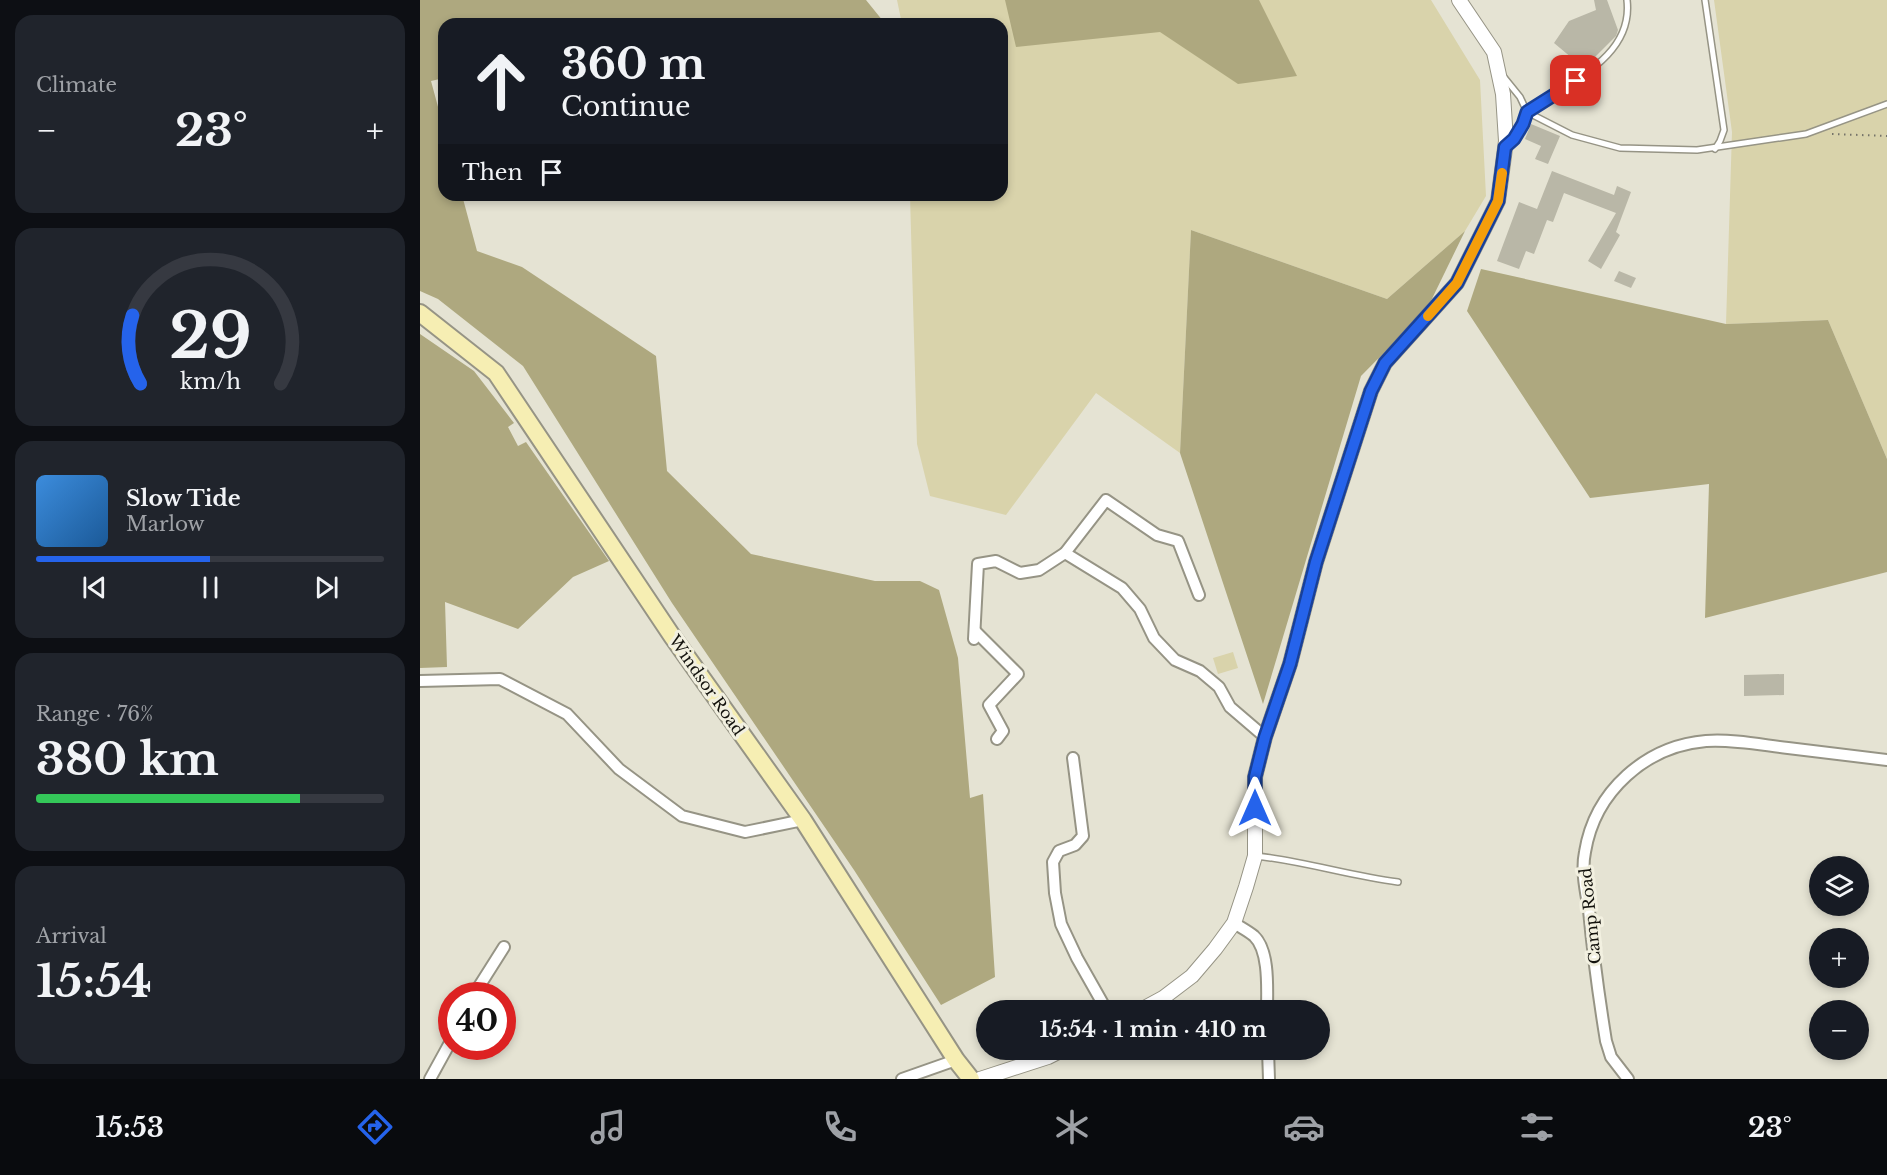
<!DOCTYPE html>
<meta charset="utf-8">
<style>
:root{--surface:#171b24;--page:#20242c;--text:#f1f3f6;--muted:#9ea1a6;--line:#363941;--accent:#2563eb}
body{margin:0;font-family:"Libre Baskerville",serif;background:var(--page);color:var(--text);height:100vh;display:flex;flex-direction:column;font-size:22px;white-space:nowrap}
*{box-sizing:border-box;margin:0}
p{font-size:20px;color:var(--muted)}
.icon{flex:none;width:33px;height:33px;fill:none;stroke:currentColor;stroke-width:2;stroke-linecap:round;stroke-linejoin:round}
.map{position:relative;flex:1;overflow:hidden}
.sheet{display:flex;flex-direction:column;gap:15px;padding:15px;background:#0d0f14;width:420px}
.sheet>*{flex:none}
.top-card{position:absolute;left:18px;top:18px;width:570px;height:183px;border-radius:18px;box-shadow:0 3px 9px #0003;background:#171b24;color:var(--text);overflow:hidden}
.fabs{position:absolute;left:1389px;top:856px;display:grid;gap:12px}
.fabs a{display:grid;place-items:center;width:60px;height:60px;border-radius:50%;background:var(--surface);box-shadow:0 3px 9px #0003;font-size:30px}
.speed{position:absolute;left:18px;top:982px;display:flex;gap:12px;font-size:30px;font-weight:700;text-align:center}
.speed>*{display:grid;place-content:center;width:78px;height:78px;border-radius:50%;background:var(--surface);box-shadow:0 3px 9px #0003;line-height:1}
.speed .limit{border:9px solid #d22;background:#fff;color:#111}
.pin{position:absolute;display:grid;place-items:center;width:51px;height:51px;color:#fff;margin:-26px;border-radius:12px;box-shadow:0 3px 9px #0006}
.me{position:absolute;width:66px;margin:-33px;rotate:0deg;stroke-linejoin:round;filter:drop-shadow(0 0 4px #0008)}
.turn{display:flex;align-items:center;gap:21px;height:126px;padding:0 24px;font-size:27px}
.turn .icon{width:78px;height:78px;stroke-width:2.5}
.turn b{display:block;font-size:42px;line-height:51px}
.then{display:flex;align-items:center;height:57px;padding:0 24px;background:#0003;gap:12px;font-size:22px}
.big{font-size:45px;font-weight:700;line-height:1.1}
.sheet .tile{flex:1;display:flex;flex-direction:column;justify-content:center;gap:9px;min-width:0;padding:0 21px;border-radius:18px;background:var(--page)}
.sheet .dial{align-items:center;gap:0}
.dial svg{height:156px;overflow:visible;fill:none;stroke:var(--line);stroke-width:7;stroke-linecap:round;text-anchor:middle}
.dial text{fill:var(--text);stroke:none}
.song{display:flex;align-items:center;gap:18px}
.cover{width:72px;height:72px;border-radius:9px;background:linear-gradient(135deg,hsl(210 70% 55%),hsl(210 70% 35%))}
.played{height:6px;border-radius:3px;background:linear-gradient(90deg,var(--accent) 50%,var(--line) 50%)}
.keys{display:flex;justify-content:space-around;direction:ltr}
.heat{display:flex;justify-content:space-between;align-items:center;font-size:33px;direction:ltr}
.charge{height:9px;border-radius:4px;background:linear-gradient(90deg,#34c759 76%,var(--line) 0)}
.trip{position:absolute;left:556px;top:1000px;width:354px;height:60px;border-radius:30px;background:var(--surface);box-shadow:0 3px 9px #0003;font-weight:700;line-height:60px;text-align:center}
.menu{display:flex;height:96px;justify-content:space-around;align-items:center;background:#090b0e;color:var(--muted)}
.menu .icon{width:42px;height:42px}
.menu .current{color:var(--accent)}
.menu b{font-size:27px;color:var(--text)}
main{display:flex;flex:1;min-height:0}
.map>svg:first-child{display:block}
.green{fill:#d9d3ab}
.forest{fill:#aea87f}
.building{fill:#b9b7a7}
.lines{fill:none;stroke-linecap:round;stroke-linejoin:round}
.service-casing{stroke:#969485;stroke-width:8}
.minor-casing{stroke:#969485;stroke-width:14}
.tertiary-casing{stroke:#969485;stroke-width:16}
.secondary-casing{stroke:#969485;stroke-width:20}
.path{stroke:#757369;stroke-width:2;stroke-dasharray:1.5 4.5;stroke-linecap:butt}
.service{stroke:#fff;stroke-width:5}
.minor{stroke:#fff;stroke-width:10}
.tertiary{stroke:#fff;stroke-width:14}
.secondary{stroke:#f6eeb3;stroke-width:16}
.route-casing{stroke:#184099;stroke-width:15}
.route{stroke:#2563eb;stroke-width:10}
.slow{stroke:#f59e0b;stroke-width:10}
.labels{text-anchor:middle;stroke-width:6;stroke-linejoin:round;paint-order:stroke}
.street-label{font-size:16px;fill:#14130e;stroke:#f2f0e0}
</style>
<main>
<section class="sheet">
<div class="tile"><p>Climate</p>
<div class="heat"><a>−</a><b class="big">23°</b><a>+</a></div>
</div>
<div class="tile dial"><svg viewBox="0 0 100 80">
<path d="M14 69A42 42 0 1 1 86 69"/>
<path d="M14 69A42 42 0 0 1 10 34" stroke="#2563eb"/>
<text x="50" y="56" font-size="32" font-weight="700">29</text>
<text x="50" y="72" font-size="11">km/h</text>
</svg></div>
<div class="tile">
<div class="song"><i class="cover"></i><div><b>Slow Tide</b><p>Marlow</p></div></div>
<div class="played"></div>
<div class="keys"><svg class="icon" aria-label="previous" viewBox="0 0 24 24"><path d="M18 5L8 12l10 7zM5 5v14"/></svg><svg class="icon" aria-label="pause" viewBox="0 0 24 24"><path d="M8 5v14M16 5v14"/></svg><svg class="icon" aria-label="next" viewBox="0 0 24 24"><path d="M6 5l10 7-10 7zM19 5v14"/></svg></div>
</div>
<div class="tile"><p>Range · 76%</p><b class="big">380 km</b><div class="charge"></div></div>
<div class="tile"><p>Arrival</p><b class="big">15:54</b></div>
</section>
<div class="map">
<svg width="1467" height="1079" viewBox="0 0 1467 1079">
<rect width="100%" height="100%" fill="#e5e3d3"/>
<g class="green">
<polygon points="477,0 1011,0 1060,80 1066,196 1045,231 967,299 771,230 760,453 676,393 586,515 510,496 497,444 490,195 582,195 582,24 482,24"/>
<polygon points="1294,0 1467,0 1467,459 1408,320 1306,324 1312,132"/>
<polygon points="813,652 818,668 798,674 793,658"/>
</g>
<g class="forest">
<polygon points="0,0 446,0 463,21 442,24 24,24 24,78 11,81 24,129 24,195 42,195 57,251 102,267 236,356 247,471 331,554 455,581 500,581 519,590 538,658 550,798 563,794 575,977 521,1005 434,870 252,603 103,366 18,299 0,291"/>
<polygon points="585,0 839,0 877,76 818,84 740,32 596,47"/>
<polygon points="771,230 967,299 1045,231 1007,309 941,376 843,704 760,453"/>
<polygon points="1061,269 1306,324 1408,320 1467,459 1467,572 1285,618 1289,484 1170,498 1047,311"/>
<polygon points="0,334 54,371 94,423 88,427 98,446 106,442 189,561 153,577 98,629 25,602 27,667 0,668"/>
</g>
<g class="building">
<polygon points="1174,0 1187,0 1198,30 1196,36 1164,68 1134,43 1149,21 1176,10"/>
<polygon points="1111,124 1140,136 1128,164 1115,159 1121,146 1105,139"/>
<polygon points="1132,171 1194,195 1197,186 1211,192 1196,232 1200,235 1181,269 1168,261 1196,213 1144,193 1133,222 1127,220 1114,254 1106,251 1099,269 1077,261 1099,202 1117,209"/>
<polygon points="1199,271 1216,278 1211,288 1194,281"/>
<polygon points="1364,674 1364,695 1324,696 1324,675"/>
</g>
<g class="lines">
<g class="service-casing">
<g id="service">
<path d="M1207,0C1214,59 1145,83 1107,112L1152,135L1200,148L1277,150L1386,134L1467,104"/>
<polyline points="1285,0 1304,130 1300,141 1295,149"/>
<polyline points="1083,76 1100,97 1107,112 1103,124 1089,144"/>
<path d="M836,856C884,861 930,876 978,882"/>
</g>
</g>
<g class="minor-casing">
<g id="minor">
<polyline points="645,553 702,588 720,609 734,638 755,660 780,671 799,687 810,707 845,737"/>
<polyline points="555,631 598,674 569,705 583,731 577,739"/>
<polyline points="554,639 558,564 576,561 600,573 619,570 645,553 686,500 737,535 758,541 779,595"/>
<polyline points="0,681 80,679 147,714 199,769 262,816 325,832 383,820"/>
<polyline points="653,758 663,836 655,845 639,851 633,862 635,893 641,924 657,958 687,1011"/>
<path d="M814,923C820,927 828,931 834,936C850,951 847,991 847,1011"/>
<polyline points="53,996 84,947"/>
<polyline points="848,1050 849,1079"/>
<polyline points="10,1079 32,1039"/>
<polyline points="482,1079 536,1060"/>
<path d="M1208,1079L1191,1057L1186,1041C1179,998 1173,954 1169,910C1166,892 1161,871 1165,852C1175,791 1226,746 1286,741C1313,739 1342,745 1368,748C1401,752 1434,756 1467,760"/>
</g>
</g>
<g class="tertiary-casing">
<g id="tertiary">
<polyline points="719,1011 743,998 772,976 795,949 814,923 826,887 835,856 835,777 845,737 870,664 896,562 951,391 965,363 1037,283 1078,201 1086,141 1083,94 1074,52 1039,0"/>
<polyline points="560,1079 628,1057 642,1050"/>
</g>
</g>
<g class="secondary-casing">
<polyline id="secondary" points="0,313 76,373 252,636 383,820 536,1060 551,1079"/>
</g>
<polyline class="path" points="1412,134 1467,136"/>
<use href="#service" class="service"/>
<use href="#minor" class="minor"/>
<use href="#tertiary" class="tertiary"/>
<use href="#secondary" class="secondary"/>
</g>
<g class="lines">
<g class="route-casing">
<polyline id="route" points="835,808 835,777 845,737 870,664 896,562 951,391 965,363 1037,283 1078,201 1085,147 1094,139 1103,124 1107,112 1156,81"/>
</g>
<use href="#route" class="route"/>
<polyline class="slow" points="1008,316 1037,283 1078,201 1082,173"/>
</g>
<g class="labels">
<g class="street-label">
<text transform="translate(287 685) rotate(55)" y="6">Windsor Road</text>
<text transform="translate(1170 916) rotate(-96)" y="6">Camp Road</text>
</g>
</g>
</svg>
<div class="fabs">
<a><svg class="icon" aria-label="layers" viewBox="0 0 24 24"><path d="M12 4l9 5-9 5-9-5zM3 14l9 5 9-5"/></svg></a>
<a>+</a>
<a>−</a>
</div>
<div class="speed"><div class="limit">40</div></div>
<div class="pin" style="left:1156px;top:81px;background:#d93025"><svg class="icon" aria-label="arrive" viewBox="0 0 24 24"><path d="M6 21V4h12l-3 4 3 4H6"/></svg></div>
<svg class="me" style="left:835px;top:808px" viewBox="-20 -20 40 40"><path d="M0-17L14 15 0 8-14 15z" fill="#2563eb" stroke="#fff" stroke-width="4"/></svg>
<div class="trip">15:54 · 1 min · 410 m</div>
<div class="top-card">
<div class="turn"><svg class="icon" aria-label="ahead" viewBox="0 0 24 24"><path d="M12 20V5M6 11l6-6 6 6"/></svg><div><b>360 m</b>Continue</div></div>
<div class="then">Then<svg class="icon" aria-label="arrive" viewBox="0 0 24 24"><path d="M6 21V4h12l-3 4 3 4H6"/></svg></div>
</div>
</div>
</main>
<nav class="menu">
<b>15:53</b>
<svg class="icon current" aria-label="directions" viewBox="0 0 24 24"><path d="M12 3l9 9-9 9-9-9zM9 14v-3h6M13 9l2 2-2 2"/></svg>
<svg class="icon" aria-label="music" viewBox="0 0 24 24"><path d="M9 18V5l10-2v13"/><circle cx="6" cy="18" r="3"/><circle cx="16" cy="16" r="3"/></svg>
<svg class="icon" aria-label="phone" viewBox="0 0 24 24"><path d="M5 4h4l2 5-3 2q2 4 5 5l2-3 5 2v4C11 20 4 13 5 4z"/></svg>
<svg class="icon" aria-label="climate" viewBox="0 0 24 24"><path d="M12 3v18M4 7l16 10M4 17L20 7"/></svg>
<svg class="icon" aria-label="car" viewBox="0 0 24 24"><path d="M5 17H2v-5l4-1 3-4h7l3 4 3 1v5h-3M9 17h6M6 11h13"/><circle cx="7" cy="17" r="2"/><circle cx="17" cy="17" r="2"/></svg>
<svg class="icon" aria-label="filters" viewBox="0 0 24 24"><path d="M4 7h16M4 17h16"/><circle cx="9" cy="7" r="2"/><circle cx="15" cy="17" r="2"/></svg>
<b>23°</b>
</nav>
